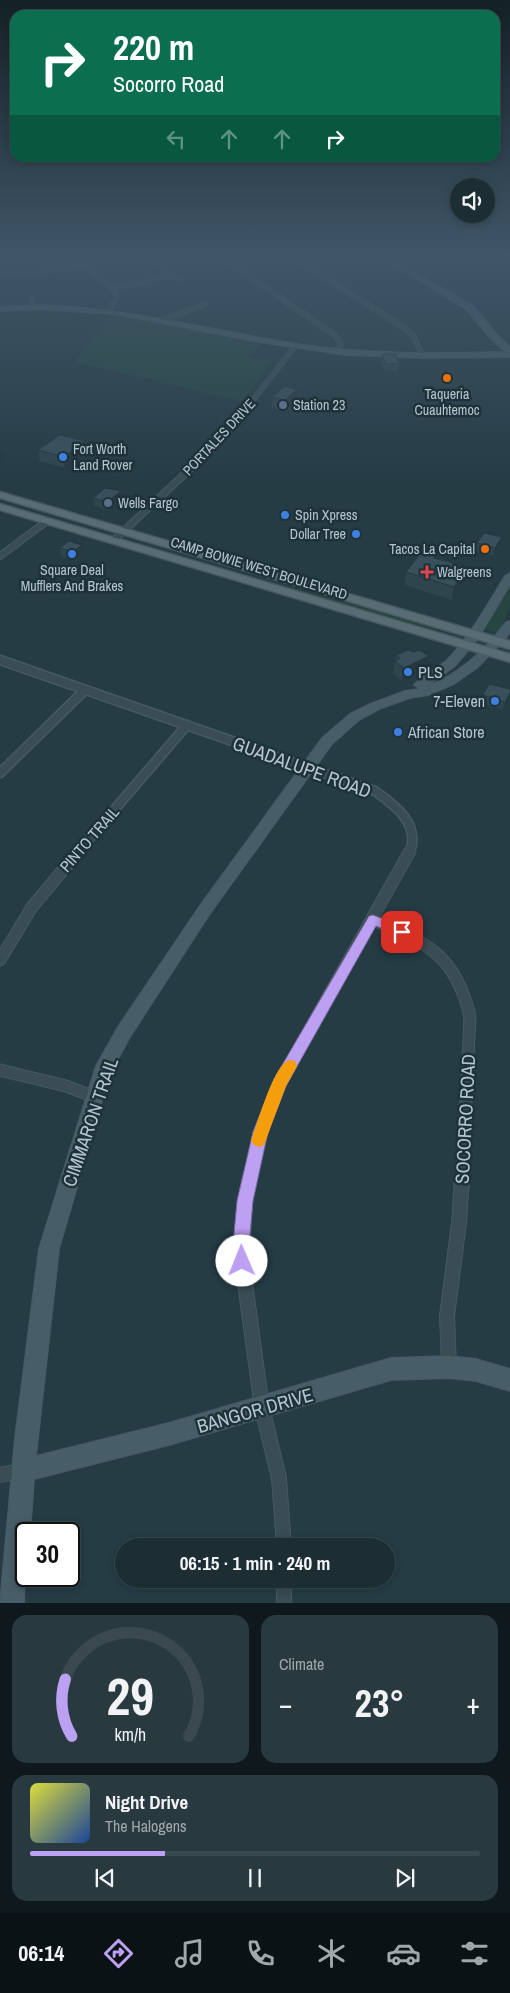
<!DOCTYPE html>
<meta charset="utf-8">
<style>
:root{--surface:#1c2d34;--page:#293940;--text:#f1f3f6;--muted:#a0a8ac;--line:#3a494f;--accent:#bca0f2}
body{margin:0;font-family:"Archivo Narrow",sans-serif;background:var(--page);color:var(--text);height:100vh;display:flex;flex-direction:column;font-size:19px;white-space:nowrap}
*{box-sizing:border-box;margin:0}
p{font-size:16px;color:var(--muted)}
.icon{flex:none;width:28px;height:28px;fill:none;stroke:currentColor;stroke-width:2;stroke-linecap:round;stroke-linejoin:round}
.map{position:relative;height:1603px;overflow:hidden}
.drawer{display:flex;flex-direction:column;gap:12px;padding:12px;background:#0f191d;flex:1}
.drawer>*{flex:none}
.guide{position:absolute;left:10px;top:10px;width:490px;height:152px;border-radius:15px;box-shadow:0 2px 8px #0003,0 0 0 1px var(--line);background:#0b6e4f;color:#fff;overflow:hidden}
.fabs{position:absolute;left:450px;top:178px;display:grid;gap:10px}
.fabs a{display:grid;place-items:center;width:45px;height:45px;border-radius:50%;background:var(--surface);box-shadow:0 2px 8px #0003,0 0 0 1px var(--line);font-size:25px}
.speed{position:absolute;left:15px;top:1522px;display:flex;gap:10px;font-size:25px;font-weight:700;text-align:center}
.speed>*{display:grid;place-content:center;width:65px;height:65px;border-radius:50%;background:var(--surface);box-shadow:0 2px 8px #0003,0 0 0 1px var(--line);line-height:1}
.speed .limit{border:2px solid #111;border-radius:8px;background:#fff;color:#111}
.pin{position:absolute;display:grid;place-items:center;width:42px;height:42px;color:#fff;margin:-21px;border-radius:10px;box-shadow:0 2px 8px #0006}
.me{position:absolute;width:55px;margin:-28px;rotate:359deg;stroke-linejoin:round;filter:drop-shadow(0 0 4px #0008)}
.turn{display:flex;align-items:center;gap:18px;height:105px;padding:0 20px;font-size:22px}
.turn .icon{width:65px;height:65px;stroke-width:2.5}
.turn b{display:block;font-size:35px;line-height:42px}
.lanes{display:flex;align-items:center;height:48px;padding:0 20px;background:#0003;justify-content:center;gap:25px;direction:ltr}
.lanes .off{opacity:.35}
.big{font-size:38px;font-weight:800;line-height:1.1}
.drawer .widget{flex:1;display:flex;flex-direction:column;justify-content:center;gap:8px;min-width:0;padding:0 18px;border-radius:15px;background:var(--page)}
.drawer .dial{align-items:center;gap:0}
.dial svg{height:130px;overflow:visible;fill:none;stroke:var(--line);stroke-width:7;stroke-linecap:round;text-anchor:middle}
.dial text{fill:var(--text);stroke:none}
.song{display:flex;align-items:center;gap:15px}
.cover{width:60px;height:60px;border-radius:8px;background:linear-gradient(135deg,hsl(60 70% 55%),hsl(220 70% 35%))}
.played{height:5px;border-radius:2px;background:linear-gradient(90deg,var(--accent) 30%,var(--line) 30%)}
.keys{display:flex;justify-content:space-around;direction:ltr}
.heat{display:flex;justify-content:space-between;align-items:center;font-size:28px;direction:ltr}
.drawer .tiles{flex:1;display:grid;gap:12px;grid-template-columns:1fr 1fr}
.widget:last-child{grid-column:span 2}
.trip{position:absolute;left:115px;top:1538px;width:280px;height:50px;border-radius:25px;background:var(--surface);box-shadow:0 2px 8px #0003,0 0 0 1px var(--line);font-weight:800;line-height:50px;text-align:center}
.menu{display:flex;height:80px;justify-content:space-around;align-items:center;background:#0b1215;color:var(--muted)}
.menu .icon{width:35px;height:35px}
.menu .current{color:var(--accent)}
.menu b{font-size:22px;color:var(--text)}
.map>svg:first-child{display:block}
.green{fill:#274641}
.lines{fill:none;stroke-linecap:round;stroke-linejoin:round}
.street-far4-casing{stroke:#465961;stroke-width:6}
.street-far3-casing{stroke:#465961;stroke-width:8}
.street-far2-casing{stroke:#465961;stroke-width:11}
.street-far1-casing{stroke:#465961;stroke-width:13}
.street-casing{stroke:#465961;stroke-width:16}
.secondary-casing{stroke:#465961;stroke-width:2}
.primary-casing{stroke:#465961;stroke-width:3}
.street-far4{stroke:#3a4c54;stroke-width:5}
.street-far3{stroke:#3a4c54;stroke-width:6}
.street-far2{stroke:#3a4c54;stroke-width:8}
.street-far1{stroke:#3a4c54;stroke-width:11}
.street{stroke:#3a4c54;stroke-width:14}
.secondary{fill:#475d68;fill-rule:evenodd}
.primary{fill:#586c74;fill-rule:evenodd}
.wall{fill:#2f454e}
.shaded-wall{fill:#263840}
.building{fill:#37505b;stroke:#263840}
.route{fill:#bca0f2;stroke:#7a689d}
.slow{fill:#f59e0b}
.food-dot{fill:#e8710a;stroke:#1e323a;stroke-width:2}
.service-dot{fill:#5c6f8a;stroke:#1e323a;stroke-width:2}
.shop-dot{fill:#3f7fe0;stroke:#1e323a;stroke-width:2}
.health-dot{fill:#e0444e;stroke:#1e323a;stroke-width:2}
.labels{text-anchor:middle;stroke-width:5;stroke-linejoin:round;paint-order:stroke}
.far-poi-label{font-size:14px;fill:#b7c6ce;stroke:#1e323a;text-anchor:start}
.far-street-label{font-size:14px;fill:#b7c6ce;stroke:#1e323a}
.poi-label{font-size:16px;fill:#b7c6ce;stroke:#1e323a;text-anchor:start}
.street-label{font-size:16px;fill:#b7c6ce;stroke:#1e323a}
.near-street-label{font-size:19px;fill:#b7c6ce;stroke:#1e323a}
</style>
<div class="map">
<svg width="510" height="1603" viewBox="0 0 510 1603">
<rect width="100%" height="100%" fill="#253c45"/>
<g class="green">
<polygon points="111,313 262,343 248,358 272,361 242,401 93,366 74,363"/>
<polygon points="254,577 458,634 457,635 369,612 252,578"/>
<polygon points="510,589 510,606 500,630 496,632 485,629"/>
</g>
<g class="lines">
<g class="street-far4-casing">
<g id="street-far4">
<polyline points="75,258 109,285 114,290 116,299 109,310"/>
<polyline points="223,258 335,335 341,344 336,351"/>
<polyline points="294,258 403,327 413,336 423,356"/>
<polyline points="0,274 41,272 83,265"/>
<polyline points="165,275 182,279"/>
<polyline points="112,288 156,280 165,275 166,272 149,258"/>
<polyline points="32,299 32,307"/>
<polyline points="163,320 205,304"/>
<polyline points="247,408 295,346"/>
</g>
</g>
<g class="street-far3-casing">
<g id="street-far3">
<polyline points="114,540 217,444 248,406"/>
<polyline points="0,556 47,521"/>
</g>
</g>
<g class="street-far2-casing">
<g id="street-far2">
<path d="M0,660L375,791C396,806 420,824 410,852"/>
<polyline points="0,773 85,690"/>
<polyline points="78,852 187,725"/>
</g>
</g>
<g class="street-far1-casing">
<g id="street-far1">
<path d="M373,920C427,943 455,954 470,1016L462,1179"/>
<polyline points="0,960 32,907 79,851"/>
<polyline points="0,1070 66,1086 94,1097"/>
<polyline points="250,1179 261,1132 279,1084 410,851"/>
</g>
</g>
<g class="street-casing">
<g id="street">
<polyline points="250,1178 245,1201 242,1261 262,1408 279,1478 284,1546"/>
<polyline points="449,1367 447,1316 459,1223 462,1178"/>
<polyline points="0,1475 21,1471"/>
<polyline points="284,1579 284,1603"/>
</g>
</g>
<g class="secondary-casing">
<g id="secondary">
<polygon points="381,258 389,258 472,305 499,337 510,347 510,352 506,352 493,341 466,309"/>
<path d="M39,305C128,308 209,330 297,344C363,354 430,354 497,352L510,353V357L422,358L346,355L259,342L113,314L39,309L0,311V307Z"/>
<path d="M510,573V585L477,640L454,667L425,687C459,675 485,650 506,622L510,621V632L506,638L477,668L454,684L428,695L410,698L379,709L359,720L332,744L209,915L130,1037L113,1068L103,1097L59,1249L36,1456L169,1423L391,1358L449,1356L476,1359L510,1369V1391L476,1381L449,1378L391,1380L169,1445L34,1479L30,1534H26L24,1603H0L15,1438L39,1249L96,1066L118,1027L199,907L322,738L350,714L370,704L405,691L420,689L414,685C421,675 438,669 448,659C471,635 487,605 505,576Z"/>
</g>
</g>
<g class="primary-casing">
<g id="primary">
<polygon points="0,492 510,641 510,649 0,498"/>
<polygon points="0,504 510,654 510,662 0,510"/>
</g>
</g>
<use href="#street-far4" class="street-far4"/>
<use href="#street-far3" class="street-far3"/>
<use href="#street-far2" class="street-far2"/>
<use href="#street-far1" class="street-far1"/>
<use href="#street" class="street"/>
<use href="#secondary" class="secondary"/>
<use href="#primary" class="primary"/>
</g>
<g class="wall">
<polygon points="382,354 399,364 398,371 384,371 381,361"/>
<polygon points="272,397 296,401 285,411 272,408"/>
<polygon points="38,450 87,453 65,468 40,461"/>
<polygon points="93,498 121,499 108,510 94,506"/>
<polygon points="477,543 500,545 493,556 475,551"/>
<polygon points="60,548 83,553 74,560 61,556"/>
<polygon points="436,558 467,567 465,579 452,600 405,585 406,572"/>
<polygon points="396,655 427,669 402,681 393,674"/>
<polygon points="483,695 510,698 503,710 481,703"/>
</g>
<g class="shaded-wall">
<polygon points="297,390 296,401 285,411 285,400"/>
<polygon points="85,441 87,453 65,468 64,457"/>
<polygon points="4,451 5,458 0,462 0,453"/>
<polygon points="121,491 121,499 108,510 107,502"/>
<polygon points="502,537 500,545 493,556 495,548"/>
<polygon points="82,545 83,553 74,560 73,552"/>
<polygon points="467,567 465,579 452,600 454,587"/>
<polygon points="429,656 427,669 402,681 404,668"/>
<polygon points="510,693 510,698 503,710 505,702"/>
</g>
<g class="building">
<polygon points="382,354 396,354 399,364 385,364"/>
<polygon points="285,386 297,390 285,400 272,397"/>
<polygon points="60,435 85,441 64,457 38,450"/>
<polygon points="105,488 121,491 107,502 93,498"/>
<polygon points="484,533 502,537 495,548 477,543"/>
<polygon points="69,541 82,545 73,552 60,548"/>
<polygon points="427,553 436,555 434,558 467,567 454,587 406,572 420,554 425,555"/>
<polygon points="408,650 414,652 419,650 429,656 404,668 395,661 400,658 396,655"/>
<polygon points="489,684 510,689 510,693 505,702 483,695"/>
</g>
<linearGradient id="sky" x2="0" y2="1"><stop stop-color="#142126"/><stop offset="0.53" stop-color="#405668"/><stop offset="1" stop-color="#405668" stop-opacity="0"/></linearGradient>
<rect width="510" height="483" fill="url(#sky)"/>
<polygon class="route" points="373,915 406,928 408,932 406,936 402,937 376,926 286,1086 268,1132 253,1201 250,1234 250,1261 248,1267 242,1269 236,1267 234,1261 234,1234 237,1201 253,1132 274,1079 369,916"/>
<path class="slow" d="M289,1060L295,1061L297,1066L286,1086L264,1145L259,1147L254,1145L251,1140C258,1123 273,1066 289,1060Z"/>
<g class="food-dot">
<circle cx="447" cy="378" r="5"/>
<circle cx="485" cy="549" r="5"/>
</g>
<g class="service-dot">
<circle cx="283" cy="405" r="5"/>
<circle cx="108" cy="503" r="5"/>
</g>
<g class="shop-dot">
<circle cx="63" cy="457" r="5"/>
<circle cx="285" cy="515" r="5"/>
<circle cx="356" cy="534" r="5"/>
<circle cx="72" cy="554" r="5"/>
<circle cx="408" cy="672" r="5"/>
<circle cx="495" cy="701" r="5"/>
<circle cx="398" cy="732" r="5"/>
</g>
<path class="health-dot" d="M424.5 564.5h5v5h5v5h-5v5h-5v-5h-5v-5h5z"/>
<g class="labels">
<g class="far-poi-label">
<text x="447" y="399" text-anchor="middle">Taqueria<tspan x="447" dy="16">Cuauhtemoc</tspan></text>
<text x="293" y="410">Station 23</text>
<text x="73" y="454">Fort Worth<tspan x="73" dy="16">Land Rover</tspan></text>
<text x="118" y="508">Wells Fargo</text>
<text x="295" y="520">Spin Xpress</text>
<text x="346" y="539" text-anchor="end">Dollar Tree</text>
<text x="475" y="554" text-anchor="end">Tacos La Capital</text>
<text x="72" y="575" text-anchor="middle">Square Deal<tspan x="72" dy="16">Mufflers And Brakes</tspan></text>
<text x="437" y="577">Walgreens</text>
</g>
<g class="far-street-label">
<text transform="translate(219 437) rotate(-47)" y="5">PORTALES DRIVE</text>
<text transform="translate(259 568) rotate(17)" y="5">CAMP BOWIE WEST BOULEVARD</text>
</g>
<g class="poi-label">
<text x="418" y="678">PLS</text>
<text x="485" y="707" text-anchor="end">7-Eleven</text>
<text x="408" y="738">African Store</text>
</g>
<g class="street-label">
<text transform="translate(89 839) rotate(-49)" y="6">PINTO TRAIL</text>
</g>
<g class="near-street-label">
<text transform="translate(302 767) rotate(20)" y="7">GUADALUPE ROAD</text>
<text transform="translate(465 1119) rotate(-87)" y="7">SOCORRO ROAD</text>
<text transform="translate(90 1122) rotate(-71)" y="7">CIMMARON TRAIL</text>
<text transform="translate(255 1410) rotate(-16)" y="7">BANGOR DRIVE</text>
</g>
</g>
</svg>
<div class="fabs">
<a><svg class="icon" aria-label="sound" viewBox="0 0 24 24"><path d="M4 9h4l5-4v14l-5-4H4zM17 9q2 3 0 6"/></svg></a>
</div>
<div class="speed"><div class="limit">30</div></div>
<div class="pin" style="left:402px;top:932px;background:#d93025"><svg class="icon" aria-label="arrive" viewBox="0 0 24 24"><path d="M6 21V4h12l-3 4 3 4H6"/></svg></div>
<svg class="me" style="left:242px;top:1261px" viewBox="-20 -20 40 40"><circle r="19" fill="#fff"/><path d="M0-13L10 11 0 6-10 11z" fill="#bca0f2"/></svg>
<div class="trip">06:15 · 1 min · 240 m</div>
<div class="guide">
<div class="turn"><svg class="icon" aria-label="right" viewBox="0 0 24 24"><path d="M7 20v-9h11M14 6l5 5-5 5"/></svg><div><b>220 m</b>Socorro Road</div></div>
<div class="lanes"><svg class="icon off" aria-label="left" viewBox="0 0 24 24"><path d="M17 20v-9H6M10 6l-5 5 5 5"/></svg><svg class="icon off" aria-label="ahead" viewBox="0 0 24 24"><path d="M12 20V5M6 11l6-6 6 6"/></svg><svg class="icon off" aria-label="ahead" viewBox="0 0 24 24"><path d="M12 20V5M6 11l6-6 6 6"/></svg><svg class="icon" aria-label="right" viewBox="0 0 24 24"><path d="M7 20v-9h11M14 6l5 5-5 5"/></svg></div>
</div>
</div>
<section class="drawer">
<div class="tiles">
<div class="widget dial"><svg viewBox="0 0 100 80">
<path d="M14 69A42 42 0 1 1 86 69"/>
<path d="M14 69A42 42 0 0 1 10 34" stroke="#bca0f2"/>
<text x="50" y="56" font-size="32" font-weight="700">29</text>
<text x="50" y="72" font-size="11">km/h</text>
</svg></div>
<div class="widget"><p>Climate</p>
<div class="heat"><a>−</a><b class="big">23°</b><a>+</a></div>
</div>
<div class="widget">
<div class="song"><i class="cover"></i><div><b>Night Drive</b><p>The Halogens</p></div></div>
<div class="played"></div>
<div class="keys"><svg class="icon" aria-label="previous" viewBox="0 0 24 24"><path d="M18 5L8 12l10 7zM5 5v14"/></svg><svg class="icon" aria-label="pause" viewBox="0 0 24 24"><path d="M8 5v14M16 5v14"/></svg><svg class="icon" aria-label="next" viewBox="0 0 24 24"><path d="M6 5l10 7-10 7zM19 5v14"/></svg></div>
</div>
</div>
</section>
<nav class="menu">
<b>06:14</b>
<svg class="icon current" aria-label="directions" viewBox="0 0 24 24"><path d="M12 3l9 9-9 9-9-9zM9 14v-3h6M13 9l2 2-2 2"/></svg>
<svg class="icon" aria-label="music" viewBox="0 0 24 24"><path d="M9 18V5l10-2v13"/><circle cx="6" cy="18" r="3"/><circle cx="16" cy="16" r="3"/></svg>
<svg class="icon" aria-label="phone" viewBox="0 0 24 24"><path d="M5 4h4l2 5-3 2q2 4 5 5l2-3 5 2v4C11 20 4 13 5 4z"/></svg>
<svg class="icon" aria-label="climate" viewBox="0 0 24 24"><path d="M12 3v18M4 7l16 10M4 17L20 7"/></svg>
<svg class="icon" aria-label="car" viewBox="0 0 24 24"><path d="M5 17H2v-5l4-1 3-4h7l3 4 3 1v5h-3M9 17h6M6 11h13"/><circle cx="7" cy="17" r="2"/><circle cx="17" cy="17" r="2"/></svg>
<svg class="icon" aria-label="filters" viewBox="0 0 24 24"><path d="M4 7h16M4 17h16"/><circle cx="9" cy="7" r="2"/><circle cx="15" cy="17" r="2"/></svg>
</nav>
